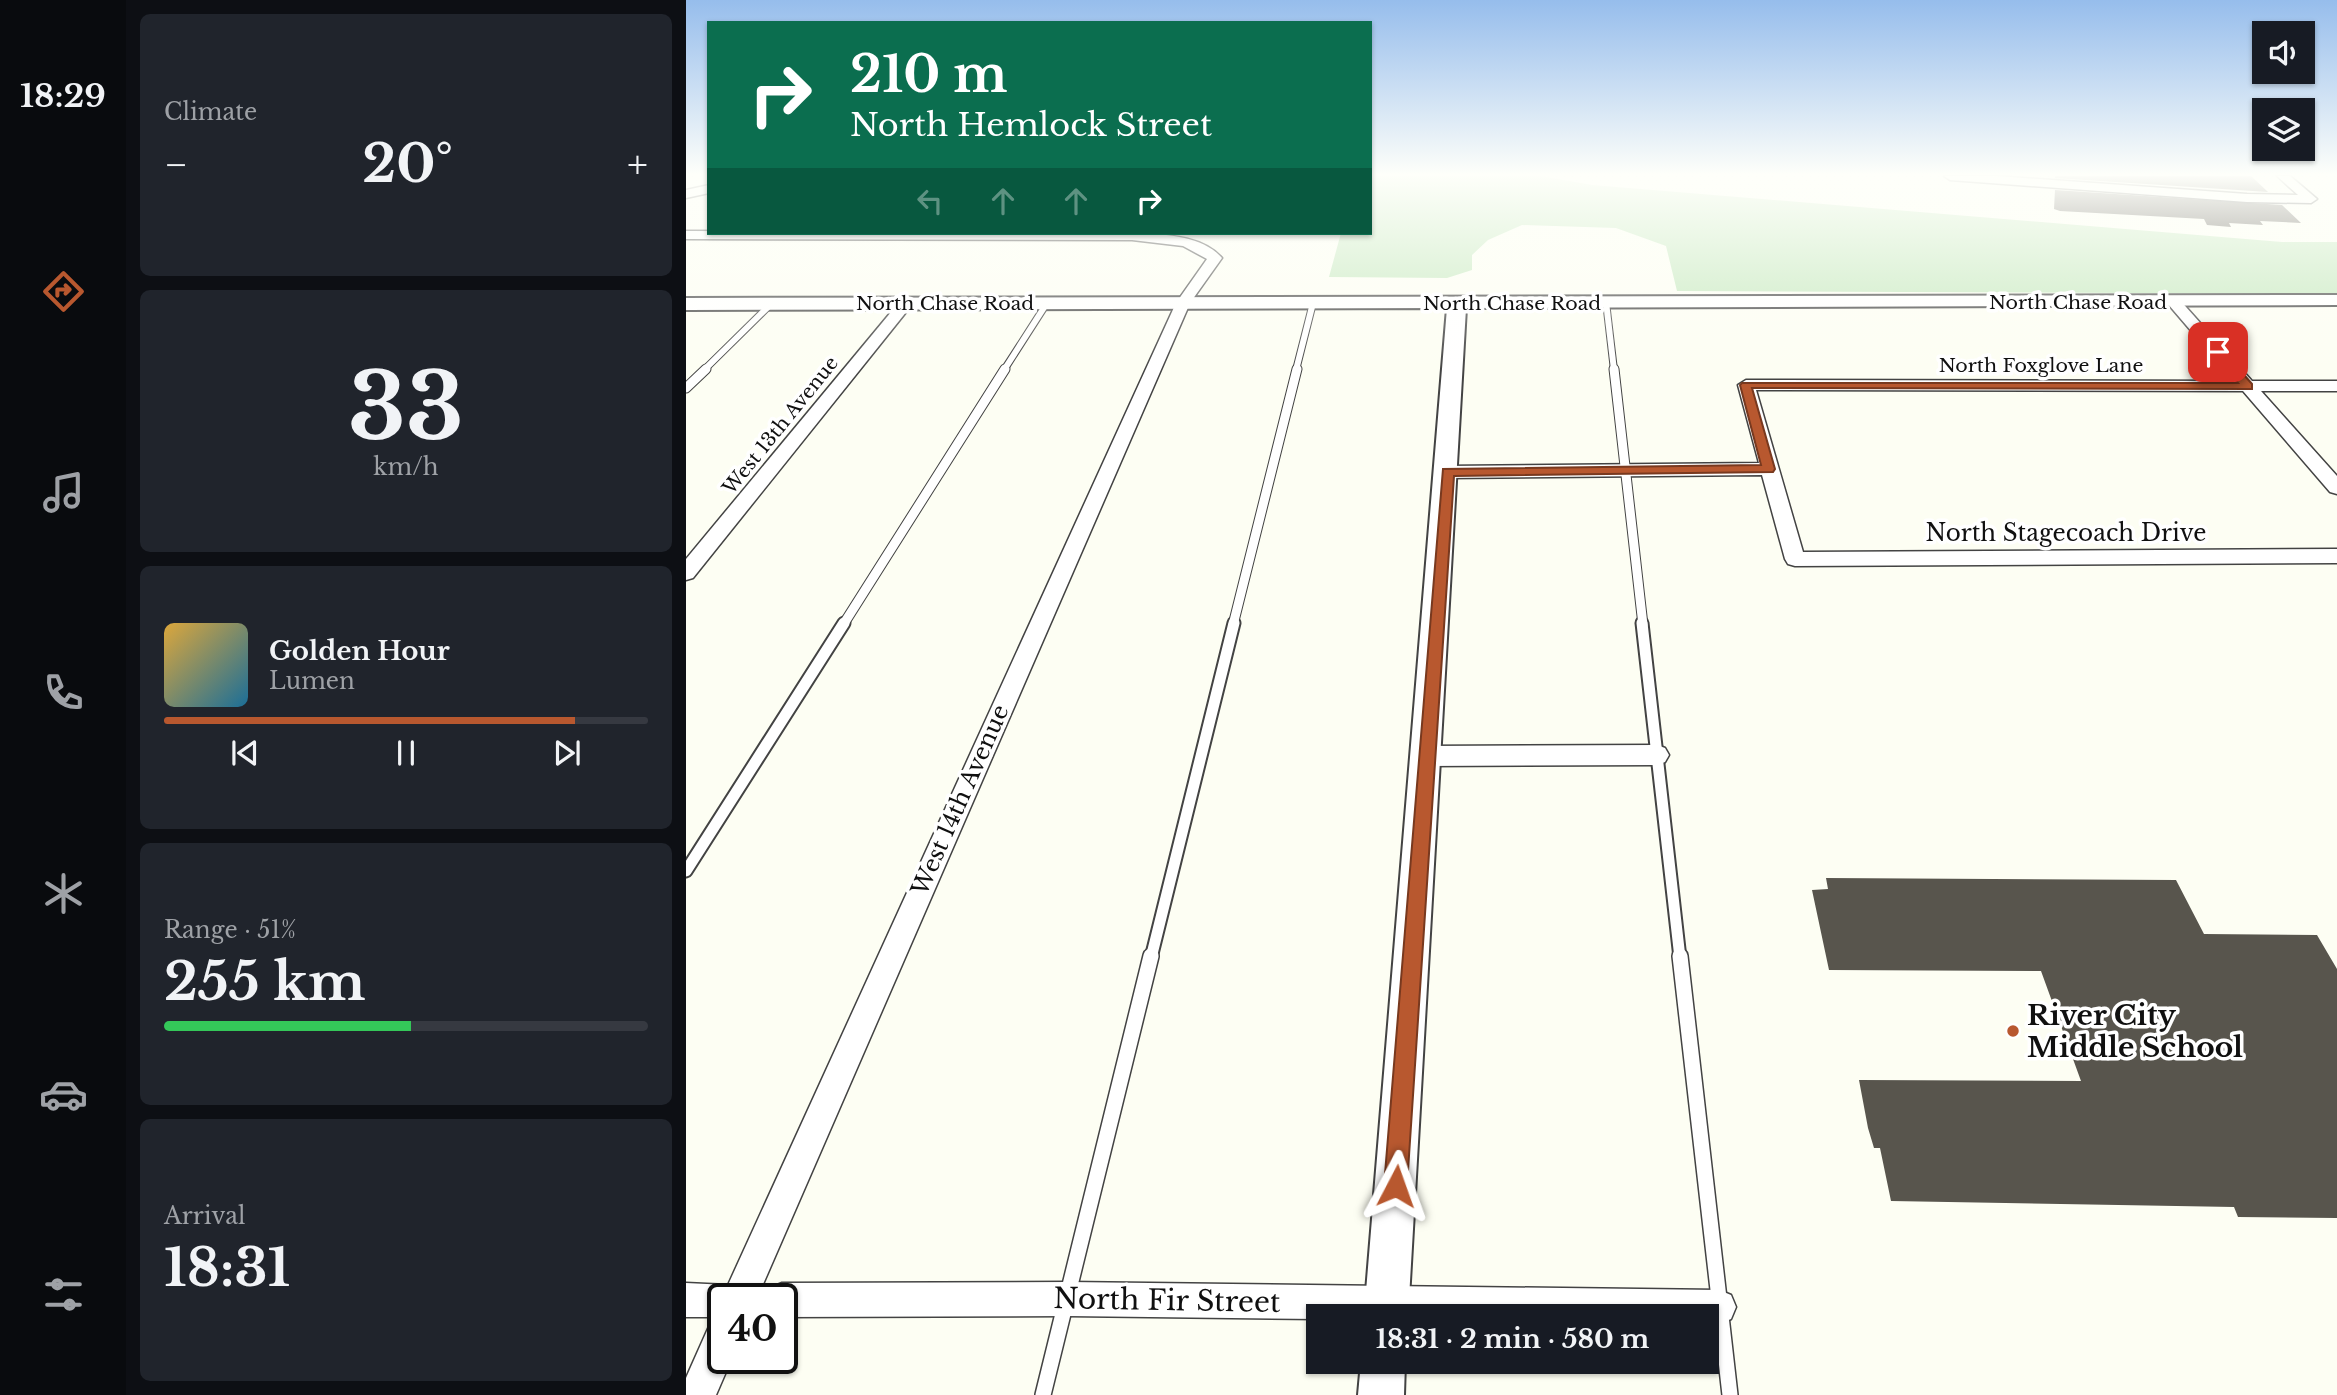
<!DOCTYPE html>
<meta charset="utf-8">
<style>
:root{--surface:#171b24;--page:#20242c;--text:#f1f3f6;--muted:#9ea1a6;--line:#363941;--accent:#b8582f}
body{margin:0;font-family:"Libre Baskerville",serif;background:var(--page);color:var(--text);height:100vh;display:flex;flex-direction:column;font-size:26px;white-space:nowrap}
*{box-sizing:border-box;margin:0}
p{font-size:23px;color:var(--muted)}
.icon{flex:none;width:38px;height:38px;fill:none;stroke:currentColor;stroke-width:2;stroke-linecap:round;stroke-linejoin:round}
.map{position:relative;flex:1;overflow:hidden}
.drawer{display:flex;flex-direction:column;gap:14px;padding:14px;background:#0d0f14;width:560px}
.drawer>*{flex:none}
.banner{position:absolute;left:21px;top:21px;width:665px;height:214px;border-radius:0px;box-shadow:0 2px 5px #0004;background:#0b6e4f;color:#fff;overflow:hidden}
.controls{position:absolute;left:1566px;top:21px;display:grid;gap:14px}
.controls a{display:grid;place-items:center;width:63px;height:63px;border-radius:0px;background:var(--surface);box-shadow:0 2px 5px #0004;font-size:35px}
.speed{position:absolute;left:21px;top:1283px;display:flex;gap:14px;font-size:35px;font-weight:700;text-align:center}
.speed>*{display:grid;place-content:center;width:91px;height:91px;border-radius:50%;background:var(--surface);box-shadow:0 2px 5px #0004;line-height:1}
.speed .limit{border:4px solid #111;border-radius:10px;background:#fff;color:#111}
.pin{position:absolute;display:grid;place-items:center;width:60px;height:60px;color:#fff;margin:-30px;border-radius:14px;box-shadow:0 4px 10px #0006}
.me{position:absolute;width:77px;margin:-38px;rotate:4deg;stroke-linejoin:round;filter:drop-shadow(0 0 5px #0008)}
.turn{display:flex;align-items:center;gap:24px;height:147px;padding:0 28px;font-size:32px}
.turn .icon{width:91px;height:91px;stroke-width:2.5}
.turn b{display:block;font-size:49px;line-height:60px}
.lanes{display:flex;align-items:center;height:66px;padding:0 28px;background:#0003;justify-content:center;gap:35px;direction:ltr}
.lanes .off{opacity:.35}
.big{font-size:52px;font-weight:700;line-height:1.1}
.drawer .card{flex:1;display:flex;flex-direction:column;justify-content:center;gap:10px;min-width:0;padding:0 24px;border-radius:10px;background:var(--page)}
.drawer .dial{align-items:center;gap:0}
.dial b{font-size:91px;line-height:1}
.song{display:flex;align-items:center;gap:21px}
.cover{width:84px;height:84px;border-radius:10px;background:linear-gradient(135deg,hsl(40 70% 55%),hsl(200 70% 35%))}
.played{height:7px;border-radius:4px;background:linear-gradient(90deg,var(--accent) 85%,var(--line) 85%)}
.keys{display:flex;justify-content:space-around;direction:ltr}
.heat{display:flex;justify-content:space-between;align-items:center;font-size:38px;direction:ltr}
.charge{height:10px;border-radius:5px;background:linear-gradient(90deg,#34c759 51%,var(--line) 0)}
.trip{position:absolute;left:620px;top:1304px;width:413px;height:70px;border-radius:0px;background:var(--surface);box-shadow:0 2px 5px #0004;font-weight:700;line-height:70px;text-align:center}
main{display:flex;flex:1;min-height:0}
.dock{display:flex;flex-direction:column;width:126px;justify-content:space-around;align-items:center;background:#090b0e;color:var(--muted)}
.dock .icon{width:49px;height:49px}
.dock .current{color:var(--accent)}
.dock b{font-size:32px;color:var(--text)}
.map>svg:first-child{display:block}
.green{fill:#c5e8be}
.building{fill:#58554d}
.lines{fill:none;stroke-linecap:round;stroke-linejoin:round}
.service-far3-casing{stroke:#434343;stroke-width:8}
.service-far2-casing{stroke:#434343;stroke-width:11}
.service-far1-casing{stroke:#434343;stroke-width:15}
.service-casing{stroke:#434343;stroke-width:18}
.minor-casing{stroke:#434343;stroke-width:3}
.tertiary-casing{stroke:#434343;stroke-width:4}
.service-far3{stroke:#fff;stroke-width:6}
.service-far2{stroke:#fff;stroke-width:9}
.service-far1{stroke:#fff;stroke-width:11}
.service{stroke:#fff;stroke-width:15}
.minor{fill:#fff;fill-rule:evenodd}
.tertiary{fill:#fff;fill-rule:evenodd}
.route{fill:#b8582f;stroke:#78391f;stroke-width:2}
.poi-dot{fill:#b8582f;stroke:#fff;stroke-width:2.5}
.labels{text-anchor:middle;stroke-width:7;stroke-linejoin:round;paint-order:stroke}
.far-street-label{font-size:19px;fill:#101010;stroke:#fff}
.street-label{font-size:23px;fill:#101010;stroke:#fff}
.near-poi-label{font-size:28px;font-weight:bold;fill:#101010;stroke:#fff;text-anchor:start}
.near-street-label{font-size:28px;fill:#101010;stroke:#fff}
</style>
<main>
<nav class="dock">
<b>18:29</b>
<svg class="icon current" aria-label="directions" viewBox="0 0 24 24"><path d="M12 3l9 9-9 9-9-9zM9 14v-3h6M13 9l2 2-2 2"/></svg>
<svg class="icon" aria-label="music" viewBox="0 0 24 24"><path d="M9 18V5l10-2v13"/><circle cx="6" cy="18" r="3"/><circle cx="16" cy="16" r="3"/></svg>
<svg class="icon" aria-label="phone" viewBox="0 0 24 24"><path d="M5 4h4l2 5-3 2q2 4 5 5l2-3 5 2v4C11 20 4 13 5 4z"/></svg>
<svg class="icon" aria-label="climate" viewBox="0 0 24 24"><path d="M12 3v18M4 7l16 10M4 17L20 7"/></svg>
<svg class="icon" aria-label="car" viewBox="0 0 24 24"><path d="M5 17H2v-5l4-1 3-4h7l3 4 3 1v5h-3M9 17h6M6 11h13"/><circle cx="7" cy="17" r="2"/><circle cx="17" cy="17" r="2"/></svg>
<svg class="icon" aria-label="filters" viewBox="0 0 24 24"><path d="M4 7h16M4 17h16"/><circle cx="9" cy="7" r="2"/><circle cx="15" cy="17" r="2"/></svg>
</nav>
<section class="drawer">
<div class="card"><p>Climate</p>
<div class="heat"><a>−</a><b class="big">20°</b><a>+</a></div>
</div>
<div class="card dial"><b>33</b><p>km/h</p></div>
<div class="card">
<div class="song"><i class="cover"></i><div><b>Golden Hour</b><p>Lumen</p></div></div>
<div class="played"></div>
<div class="keys"><svg class="icon" aria-label="previous" viewBox="0 0 24 24"><path d="M18 5L8 12l10 7zM5 5v14"/></svg><svg class="icon" aria-label="pause" viewBox="0 0 24 24"><path d="M8 5v14M16 5v14"/></svg><svg class="icon" aria-label="next" viewBox="0 0 24 24"><path d="M6 5l10 7-10 7zM19 5v14"/></svg></div>
</div>
<div class="card"><p>Range · 51%</p><b class="big">255 km</b><div class="charge"></div></div>
<div class="card"><p>Arrival</p><b class="big">18:31</b></div>
</section>
<div class="map">
<svg width="1651" height="1395" viewBox="0 0 1651 1395">
<rect width="100%" height="100%" fill="#fdfef3"/>
<polygon class="green" points="684,176 855,176 906,185 1596,242 1651,242 1651,294 991,291 980,246 930,228 836,225 802,240 786,255 786,270 761,278 643,277 655,233 684,233"/>
<g class="building">
<polygon points="1369,176 1565,176 1582,192 1369,178"/>
<polygon points="1369,190 1596,205 1615,223 1574,221 1577,225 1543,223 1545,227 1521,225 1518,219 1374,211 1368,209"/>
<polygon points="1140,878 1490,880 1518,934 1631,935 1651,969 1651,1218 1552,1217 1548,1207 1205,1201 1194,1148 1188,1148 1182,1128 1173,1080 1395,1081 1355,971 1143,970 1126,890 1142,889"/>
</g>
<g class="lines">
<g class="service-far3-casing">
<g id="service-far3">
<polyline points="920,302 928,370"/>
<polyline points="18,370 85,304"/>
<polyline points="318,370 361,303"/>
<polyline points="610,370 627,303"/>
</g>
</g>
<g class="service-far2-casing">
<g id="service-far2">
<polyline points="928,369 957,625"/>
<polyline points="0,388 20,369"/>
<polyline points="157,625 319,369"/>
<polyline points="547,625 611,369"/>
</g>
</g>
<g class="service-far1-casing">
<g id="service-far1">
<polyline points="956,623 994,958"/>
<polyline points="0,871 158,623"/>
<polyline points="465,958 548,623"/>
</g>
</g>
<g class="service-casing">
<g id="service">
<polyline points="994,956 1044,1395"/>
<polyline points="357,1395 465,956"/>
</g>
</g>
<g class="minor-casing">
<g id="minor">
<polygon points="1258,176 1311,176 1561,194 1612,195 1591,176 1604,176 1631,199 1625,203 1561,202 1264,180"/>
<polygon points="23,185 23,193 0,198 0,190"/>
<path d="M0,231L457,233C484,235 518,237 536,258L504,303L71,1298H37V1317H0V1283L42,1285L490,303L521,259L497,246L446,240L0,239Z"/>
<polygon points="1487,297 1492,298 1566,381 1651,381 1651,391 1575,391 1651,476 1651,494 1644,492 1557,391 1070,390 1117,552 1651,549 1651,563 1109,566 1102,564 1099,559 1076,475 761,478 752,472 761,466 1073,463 1052,385 1060,380 1548,381 1482,304 1480,301 1482,298"/>
<polygon points="220,299 225,300 227,303 225,306 7,578 0,580 0,559 215,300"/>
<polygon points="971,745 979,748 983,755 979,762 971,765 740,766 732,763 728,756 732,749 740,746"/>
<polygon points="382,1282 1033,1290 1045,1295 1050,1307 1045,1319 1033,1324 1020,1324 1020,1316 632,1316 632,1319 382,1316 96,1317 96,1298 79,1298 84,1288 96,1283"/>
<polygon points="37,1319 37,1358 46,1358 30,1395 0,1395 0,1378 24,1324"/>
</g>
</g>
<g class="tertiary-casing">
<g id="tertiary">
<polygon points="1651,295 1651,305 780,308 722,1316 678,1316 761,308 0,310 0,298"/>
<polygon points="675,1362 719,1362 718,1395 672,1395"/>
</g>
</g>
<use href="#service-far3" class="service-far3"/>
<use href="#service-far2" class="service-far2"/>
<use href="#service-far1" class="service-far1"/>
<use href="#service" class="service"/>
<use href="#minor" class="minor"/>
<use href="#tertiary" class="tertiary"/>
</g>
<linearGradient id="sky" x2="0" y2="1"><stop stop-color="#96bdec"/><stop offset="0.47" stop-color="#fefffa"/><stop offset="1" stop-color="#fefffa" stop-opacity="0"/></linearGradient>
<rect width="1651" height="371" fill="url(#sky)"/>
<polygon class="route" points="1532,349 1536,350 1566,384 1566,389 1066,388 1089,469 1087,472 768,476 721,1186 718,1194 710,1198 702,1194 698,1186 757,469 1075,465 1054,385 1056,383 1552,383 1526,352"/>
<circle class="poi-dot" cx="1327" cy="1031" r="7"/>
<g class="labels">
<g class="far-street-label">
<text x="1392" y="309">North Chase Road</text>
<text x="259" y="310">North Chase Road</text>
<text x="826" y="310">North Chase Road</text>
<text x="1355" y="372">North Foxglove Lane</text>
<text transform="translate(94 425) rotate(-51)" y="7">West 13th Avenue</text>
</g>
<g class="street-label">
<text x="1380" y="541">North Stagecoach Drive</text>
<text transform="translate(274 800) rotate(-66)" y="8">West 14th Avenue</text>
</g>
<g class="near-poi-label">
<text x="1341" y="1025">River City<tspan x="1341" dy="32">Middle School</tspan></text>
</g>
<g class="near-street-label">
<text transform="translate(481 1300) rotate(1)" y="10">North Fir Street</text>
</g>
</g>
</svg>
<div class="controls">
<a><svg class="icon" aria-label="sound" viewBox="0 0 24 24"><path d="M4 9h4l5-4v14l-5-4H4zM17 9q2 3 0 6"/></svg></a>
<a><svg class="icon" aria-label="layers" viewBox="0 0 24 24"><path d="M12 4l9 5-9 5-9-5zM3 14l9 5 9-5"/></svg></a>
</div>
<div class="speed"><div class="limit">40</div></div>
<div class="pin" style="left:1532px;top:352px;background:#d93025"><svg class="icon" aria-label="arrive" viewBox="0 0 24 24"><path d="M6 21V4h12l-3 4 3 4H6"/></svg></div>
<svg class="me" style="left:710px;top:1186px" viewBox="-20 -20 40 40"><path d="M0-17L14 15 0 8-14 15z" fill="#b8582f" stroke="#fff" stroke-width="4"/></svg>
<div class="trip">18:31 · 2 min · 580 m</div>
<div class="banner">
<div class="turn"><svg class="icon" aria-label="right" viewBox="0 0 24 24"><path d="M7 20v-9h11M14 6l5 5-5 5"/></svg><div><b>210 m</b>North Hemlock Street</div></div>
<div class="lanes"><svg class="icon off" aria-label="left" viewBox="0 0 24 24"><path d="M17 20v-9H6M10 6l-5 5 5 5"/></svg><svg class="icon off" aria-label="ahead" viewBox="0 0 24 24"><path d="M12 20V5M6 11l6-6 6 6"/></svg><svg class="icon off" aria-label="ahead" viewBox="0 0 24 24"><path d="M12 20V5M6 11l6-6 6 6"/></svg><svg class="icon" aria-label="right" viewBox="0 0 24 24"><path d="M7 20v-9h11M14 6l5 5-5 5"/></svg></div>
</div>
</div>
</main>
